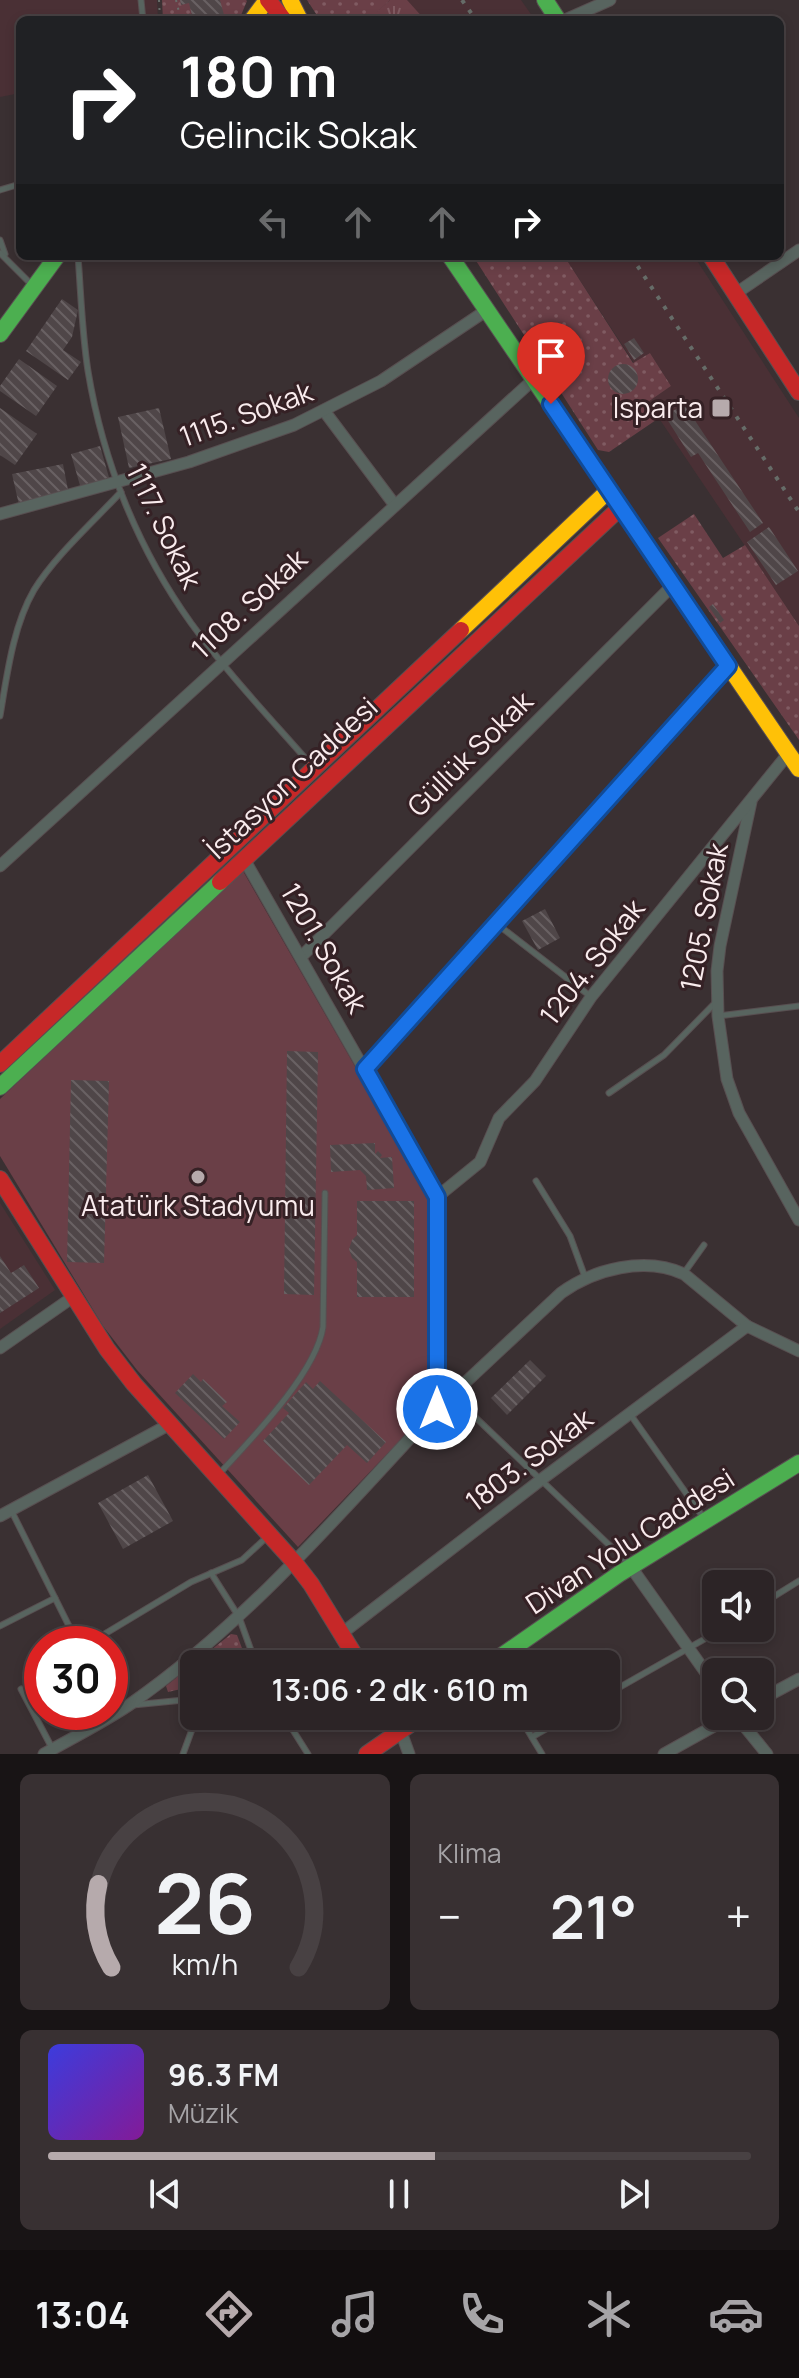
<!DOCTYPE html>
<html lang="tr">
<meta charset="utf-8">
<style>
:root{--surface:#2c2426;--page:#383032;--text:#f1f3f6;--muted:#a6a4a7;--line:#484143;--accent:#b6aaac}
body{margin:0;font-family:Manrope,sans-serif;background:var(--page);color:var(--text);height:100vh;display:flex;flex-direction:column;font-size:30px;white-space:nowrap}
*{box-sizing:border-box;margin:0}
p{font-size:26px;color:var(--muted)}
.icon{flex:none;width:44px;height:44px;fill:none;stroke:currentColor;stroke-width:2;stroke-linecap:round;stroke-linejoin:round}
.map{position:relative;height:1754px;overflow:hidden}
.drawer{display:flex;flex-direction:column;gap:20px;padding:20px;background:#181415;flex:1}
.drawer>*{flex:none}
.banner{position:absolute;left:16px;top:16px;width:768px;height:244px;border-radius:12px;box-shadow:0 4px 12px #0003,0 0 0 2px var(--line);background:#202124;color:#fff;overflow:hidden}
.buttons{position:absolute;left:702px;top:1570px;display:grid;gap:16px}
.buttons a{display:grid;place-items:center;width:72px;height:72px;border-radius:12px;background:var(--surface);box-shadow:0 4px 12px #0003,0 0 0 2px var(--line);font-size:40px}
.speed{position:absolute;left:24px;top:1626px;display:flex;gap:16px;font-size:40px;font-weight:700;text-align:center}
.speed>*{display:grid;place-content:center;width:104px;height:104px;border-radius:50%;background:var(--surface);box-shadow:0 4px 12px #0003,0 0 0 2px var(--line);line-height:1}
.speed .limit{border:12px solid #d22;background:#fff;color:#111}
.pin{position:absolute;display:grid;place-items:center;width:68px;height:68px;color:#fff;margin:-82px -34px;border-radius:50% 50% 50% 0;rotate:-45deg;box-shadow:0 0 8px #0007}
.pin .icon{rotate:45deg}
.me{position:absolute;width:88px;margin:-44px;rotate:0deg;stroke-linejoin:round;filter:drop-shadow(0 0 6px #0008)}
.turn{display:flex;align-items:center;gap:28px;height:168px;padding:0 32px;font-size:36px}
.turn .icon{width:104px;height:104px;stroke-width:2.5}
.turn b{display:block;font-size:56px;line-height:68px}
.lanes{display:flex;align-items:center;height:76px;padding:0 32px;background:#0003;justify-content:center;gap:40px;direction:ltr}
.lanes .off{opacity:.35}
.big{font-size:60px;font-weight:600;line-height:1.1}
.drawer .widget{flex:1;display:flex;flex-direction:column;justify-content:center;gap:12px;min-width:0;padding:0 28px;border-radius:12px;background:var(--page)}
.drawer .dial{align-items:center;gap:0}
.dial svg{height:208px;overflow:visible;fill:none;stroke:var(--line);stroke-width:7;stroke-linecap:round;text-anchor:middle}
.dial text{fill:var(--text);stroke:none}
.song{display:flex;align-items:center;gap:24px}
.cover{width:96px;height:96px;border-radius:12px;background:linear-gradient(135deg,hsl(240 70% 55%),hsl(290 70% 35%))}
.played{height:8px;border-radius:4px;background:linear-gradient(90deg,var(--accent) 55%,var(--line) 55%)}
.keys{display:flex;justify-content:space-around;direction:ltr}
.heat{display:flex;justify-content:space-between;align-items:center;font-size:44px;direction:ltr}
.drawer .tiles{flex:1;display:grid;gap:20px;grid-template-columns:1fr 1fr}
.widget:last-child{grid-column:span 2}
.trip{position:absolute;left:180px;top:1650px;width:440px;height:80px;border-radius:12px;background:var(--surface);box-shadow:0 4px 12px #0003,0 0 0 2px var(--line);font-weight:600;line-height:80px;text-align:center}
.tabs{display:flex;height:128px;justify-content:space-around;align-items:center;background:#120e0f;color:var(--muted)}
.tabs .icon{width:56px;height:56px}
.tabs .current{color:var(--accent)}
.tabs b{font-size:36px;color:var(--text)}
.map>svg:first-child{display:block}
.built{fill:#4a3035}
.grass{fill:url(#grass-tufts)}
.park{fill:url(#park-dots)}
.garden{fill:#6a3f47}
.building{fill:url(#building-back-hatch)}
.lines{fill:none;stroke-linecap:round;stroke-linejoin:round}
.lane-casing{stroke:#584f51;stroke-width:7}
.street-casing{stroke:#584f51;stroke-width:13}
.fast-casing{stroke:#584f51;stroke-width:18}
.slow-casing{stroke:#584f51;stroke-width:18}
.jam-casing{stroke:#584f51;stroke-width:18}
.path{stroke:#686d6a;stroke-width:2;stroke-dasharray:2 6;stroke-linecap:butt}
.lane{stroke:#58645f;stroke-width:5}
.street{stroke:#58645f;stroke-width:11}
.fast{stroke:#4caf50;stroke-width:16}
.slow{stroke:#ffc107;stroke-width:16}
.jam{stroke:#c62828;stroke-width:16}
.rail{stroke:#666c68;stroke-width:4;stroke-dasharray:4 8;stroke-linecap:butt}
.route-casing{stroke:#114b97;stroke-width:20}
.route{stroke:#1a73e8;stroke-width:14}
.poi-dot{fill:#b6aaac;stroke:#352125;stroke-width:3}
.labels{text-anchor:middle;stroke-width:6;stroke-linejoin:round;paint-order:stroke}
.poi-label{font-size:28px;fill:#f9ebed;stroke:#352125;text-anchor:end}
.street-label{font-size:28px;fill:#f9ebed;stroke:#352125}
</style>
<div class="map">
<svg width="799" height="1754" viewBox="0 0 799 1754">
<defs>
<pattern id="grass-tufts" width="24" height="20" patternUnits="userSpaceOnUse" patternTransform="scale(2)"><rect width="24" height="20" fill="#6a3f47"/><path d="M3 7l-1-3M5 7V3M7 7l1-3M15 17l-1-3M17 17v-4M19 17l1-3" fill="none" stroke="#805b62"/></pattern>
<pattern id="park-dots" width="8" height="8" patternUnits="userSpaceOnUse" patternTransform="scale(2)"><rect width="8" height="8" fill="#6a3f47"/><path d="M2 2h.1M6 6h.1" fill="none" stroke="#805b62" stroke-width="1.8" stroke-linecap="round"/></pattern>
<pattern id="building-back-hatch" width="6" height="6" patternUnits="userSpaceOnUse" patternTransform="scale(2)"><rect width="6" height="6" fill="#4f4648"/><path d="M-1 5l2 2M0 0l6 6M5-1l2 2" fill="none" stroke="#696163"/></pattern>
</defs>
<rect width="100%" height="100%" fill="#3a3032"/>
<g class="built">
<polygon points="0,0 157,0 158,20 20,20 20,93 0,97"/>
<polygon points="390,0 521,0 535,20 378,20"/>
<polygon points="576,256 694,256 799,418 799,626 648,402 671,386 650,353 634,363 568,262"/>
<polygon points="0,1203 55,1290 0,1329"/>
</g>
<polygon class="grass" points="390,0 407,0 425,20 378,20 373,15"/>
<g class="park">
<polygon points="162,0 246,0 247,1 239,20 163,20"/>
<polygon points="307,0 390,0 374,15 378,20 320,20"/>
<polygon points="473,256 576,256 568,262 633,363 650,353 671,386 648,402 659,418 609,452 598,450"/>
<polygon points="694,514 723,558 745,545 799,626 799,740 658,538"/>
<polygon points="231,1634 237,1635 248,1664 194,1664 194,1686 168,1692 166,1686"/>
</g>
<polygon class="garden" points="243,871 431,1199 433,1406 298,1547 137,1370 103,1326 0,1156 0,1099"/>
<g class="building">
<polygon points="180,0 220,0 224,15 193,20 189,3 181,5"/>
<polygon points="62,299 78,310 72,337 63,350 81,362 68,380 26,351"/>
<polygon points="634,338 644,353 634,360 624,344"/>
<polygon points="19,359 57,386 36,416 0,391 0,386"/>
<circle cx="623" cy="379" r="15"/>
<polygon points="684,404 763,523 750,532 698,453 691,457 665,416"/>
<polygon points="0,408 37,434 15,465 0,455"/>
<polygon points="159,408 171,459 129,468 118,417"/>
<polygon points="100,446 110,481 81,489 71,454"/>
<polygon points="63,464 69,495 19,505 12,474"/>
<polygon points="769,527 798,571 776,585 747,542"/>
<polygon points="713,604 724,620 720,623 709,607"/>
<polygon points="545,909 560,938 538,950 522,921"/>
<polygon points="287,1051 318,1052 314,1295 284,1294"/>
<polygon points="71,1080 109,1081 104,1263 67,1262"/>
<polygon points="375,1143 375,1154 378,1151 382,1155 380,1158 392,1157 394,1188 367,1190 366,1176 360,1170 331,1172 330,1145"/>
<polygon points="357,1201 414,1201 414,1297 357,1297 357,1262 352,1258 349,1249 352,1240 357,1235"/>
<polygon points="0,1256 11,1273 24,1265 39,1288 0,1313"/>
<polygon points="530,1360 546,1376 507,1415 491,1398"/>
<polygon points="193,1374 201,1382 203,1379 227,1402 222,1406 240,1422 224,1439 175,1393"/>
<polygon points="320,1381 386,1442 367,1463 347,1445 309,1485 263,1441 289,1413 283,1408 306,1382 313,1389"/>
<polygon points="148,1475 173,1521 123,1549 98,1503"/>
</g>
<g class="lines">
<g class="lane-casing">
<g id="lane">
<polyline points="141,0 143,20"/>
<polyline points="0,190 20,184"/>
<polyline points="0,240 5,254"/>
<polyline points="0,253 33,286"/>
<path d="M78,256C81,294 82,333 88,371C103,462 138,549 191,623C228,674 272,720 313,767"/>
<path d="M0,716C7,675 13,626 34,590C54,557 94,521 121,492"/>
<polyline points="497,924 590,996"/>
<polyline points="718,1016 799,1006"/>
<polyline points="609,1093 664,1055 715,1003"/>
<polyline points="536,1181 570,1236 585,1277"/>
<polyline points="684,1273 704,1245"/>
<polyline points="453,1396 628,1563"/>
<polyline points="630,1414 703,1517"/>
<path d="M220,1473C252,1438 316,1373 323,1327L325,1193"/>
<polyline points="11,1510 78,1644"/>
<polyline points="211,1573 239,1617 256,1664"/>
<polyline points="760,1605 799,1581"/>
<polyline points="0,1626 55,1598"/>
<polyline points="88,1644 191,1582 242,1560 268,1536"/>
<polyline points="21,1689 52,1748"/>
<polyline points="606,1695 724,1628"/>
<polyline points="133,1705 194,1699"/>
<polyline points="284,1716 308,1754"/>
<polyline points="519,1716 542,1754"/>
<polyline points="532,1737 569,1716"/>
<polyline points="183,1754 197,1716"/>
</g>
</g>
<g class="street-casing">
<g id="street">
<polyline points="565,20 610,0"/>
<polyline points="735,294 799,250"/>
<polyline points="325,412 394,504"/>
<polyline points="0,514 189,462 294,425 381,381 487,310"/>
<polyline points="751,802 720,946 717,971 718,1016 727,1079 739,1113 799,1220"/>
<polyline points="0,866 534,379"/>
<polyline points="301,957 673,585"/>
<polyline points="365,1069 728,666"/>
<polyline points="437,1197 480,1162 499,1118 535,1081 591,997 788,754"/>
<polyline points="0,1348 73,1297"/>
<path d="M437,1409L561,1293C594,1269 645,1256 684,1274L747,1326L799,1351"/>
<polyline points="0,1516 170,1424"/>
<polyline points="631,1567 716,1687"/>
<polyline points="341,1634 542,1479 747,1326"/>
<polyline points="760,1700 799,1679"/>
<polyline points="736,1716 767,1754"/>
<polyline points="401,1732 409,1754"/>
<path d="M44,1754C72,1738 102,1723 129,1705C247,1623 340,1513 437,1409V1197L244,859"/>
<polyline points="664,1754 732,1716"/>
</g>
</g>
<g class="fast-casing">
<g id="fast">
<polyline points="545,0 558,20"/>
<polyline points="450,256 726,662"/>
<polyline points="0,334 57,256"/>
<polyline points="0,1087 220,882"/>
<polyline points="490,1664 619,1574 799,1463"/>
</g>
</g>
<g class="slow-casing">
<g id="slow">
<polyline points="290,0 300,20"/>
<polyline points="252,20 267,0"/>
<polyline points="461,630 609,490"/>
<polyline points="726,662 799,769"/>
</g>
</g>
<g class="jam-casing">
<g id="jam">
<polyline points="268,0 284,20"/>
<polyline points="711,256 799,392"/>
<polyline points="220,882 621,507"/>
<polyline points="0,1064 461,630"/>
<polyline points="0,1179 107,1349 134,1384 294,1562 311,1584 360,1664"/>
<polyline points="367,1754 422,1716"/>
</g>
</g>
<g class="path">
<polyline points="159,0 160,20"/>
<polyline points="176,0 181,20"/>
</g>
<use href="#lane" class="lane"/>
<use href="#street" class="street"/>
<use href="#fast" class="fast"/>
<use href="#slow" class="slow"/>
<use href="#jam" class="jam"/>
<g class="rail">
<polyline points="462,0 476,20"/>
<polyline points="631,256 799,512"/>
</g>
</g>
<g class="lines">
<g class="route-casing">
<polyline id="route" points="437,1409 437,1197 365,1069 728,666 551,404"/>
</g>
<use href="#route" class="route"/>
</g>
<g class="poi-dot">
<rect x="711" y="398" width="20" height="20" rx="4"/>
<circle cx="198" cy="1177" r="8"/>
</g>
<g class="labels">
<g class="poi-label">
<text x="703" y="418">Isparta</text>
<text x="198" y="1216" text-anchor="middle">Atatürk Stadyumu</text>
</g>
<g class="street-label">
<text transform="translate(246 414) rotate(-20)" y="10">1115. Sokak</text>
<text transform="translate(164 526) rotate(64)" y="10">1117. Sokak</text>
<text transform="translate(249 604) rotate(-43)" y="10">1108. Sokak</text>
<text transform="translate(470 754) rotate(-45)" y="10">Güllük Sokak</text>
<text transform="translate(292 778) rotate(-43)" y="10">İstasyon Caddesi</text>
<text transform="translate(704 917) rotate(-79)" y="10">1205. Sokak</text>
<text transform="translate(324 948) rotate(60)" y="10">1201. Sokak</text>
<text transform="translate(592 962) rotate(-52)" y="10">1204. Sokak</text>
<text transform="translate(529 1460) rotate(-37)" y="10">1803. Sokak</text>
<text transform="translate(630 1541) rotate(-33)" y="10">Divan Yolu Caddesi</text>
</g>
</g>
</svg>
<div class="buttons">
<a><svg class="icon" aria-label="sound" viewBox="0 0 24 24"><path d="M4 9h4l5-4v14l-5-4H4zM17 9q2 3 0 6"/></svg></a>
<a><svg class="icon" aria-label="search" viewBox="0 0 24 24"><circle cx="10" cy="10" r="6"/><path d="M15 15l6 6"/></svg></a>
</div>
<div class="speed"><div class="limit">30</div></div>
<div class="pin" style="left:551px;top:404px;background:#d93025"><svg class="icon" aria-label="arrive" viewBox="0 0 24 24"><path d="M6 21V4h12l-3 4 3 4H6"/></svg></div>
<svg class="me" style="left:437px;top:1409px" viewBox="-20 -20 40 40"><circle r="17" fill="#1a73e8" stroke="#fff" stroke-width="3"/><path d="M0-11L8 9 0 5-8 9z" fill="#fff"/></svg>
<div class="trip">13:06 · 2 dk · 610 m</div>
<div class="banner">
<div class="turn"><svg class="icon" aria-label="right" viewBox="0 0 24 24"><path d="M7 20v-9h11M14 6l5 5-5 5"/></svg><div><b>180 m</b>Gelincik Sokak</div></div>
<div class="lanes"><svg class="icon off" aria-label="left" viewBox="0 0 24 24"><path d="M17 20v-9H6M10 6l-5 5 5 5"/></svg><svg class="icon off" aria-label="ahead" viewBox="0 0 24 24"><path d="M12 20V5M6 11l6-6 6 6"/></svg><svg class="icon off" aria-label="ahead" viewBox="0 0 24 24"><path d="M12 20V5M6 11l6-6 6 6"/></svg><svg class="icon" aria-label="right" viewBox="0 0 24 24"><path d="M7 20v-9h11M14 6l5 5-5 5"/></svg></div>
</div>
</div>
<section class="drawer">
<div class="tiles">
<div class="widget dial"><svg viewBox="0 0 100 80">
<path d="M14 69A42 42 0 1 1 86 69"/>
<path d="M14 69A42 42 0 0 1 9 37" stroke="#b6aaac"/>
<text x="50" y="56" font-size="32" font-weight="700">26</text>
<text x="50" y="72" font-size="11">km/h</text>
</svg></div>
<div class="widget"><p>Klima</p>
<div class="heat"><a>−</a><b class="big">21°</b><a>+</a></div>
</div>
<div class="widget">
<div class="song"><i class="cover"></i><div><b>96.3 FM</b><p>Müzik</p></div></div>
<div class="played"></div>
<div class="keys"><svg class="icon" aria-label="previous" viewBox="0 0 24 24"><path d="M18 5L8 12l10 7zM5 5v14"/></svg><svg class="icon" aria-label="pause" viewBox="0 0 24 24"><path d="M8 5v14M16 5v14"/></svg><svg class="icon" aria-label="next" viewBox="0 0 24 24"><path d="M6 5l10 7-10 7zM19 5v14"/></svg></div>
</div>
</div>
</section>
<nav class="tabs">
<b>13:04</b>
<svg class="icon current" aria-label="directions" viewBox="0 0 24 24"><path d="M12 3l9 9-9 9-9-9zM9 14v-3h6M13 9l2 2-2 2"/></svg>
<svg class="icon" aria-label="music" viewBox="0 0 24 24"><path d="M9 18V5l10-2v13"/><circle cx="6" cy="18" r="3"/><circle cx="16" cy="16" r="3"/></svg>
<svg class="icon" aria-label="phone" viewBox="0 0 24 24"><path d="M5 4h4l2 5-3 2q2 4 5 5l2-3 5 2v4C11 20 4 13 5 4z"/></svg>
<svg class="icon" aria-label="climate" viewBox="0 0 24 24"><path d="M12 3v18M4 7l16 10M4 17L20 7"/></svg>
<svg class="icon" aria-label="car" viewBox="0 0 24 24"><path d="M5 17H2v-5l4-1 3-4h7l3 4 3 1v5h-3M9 17h6M6 11h13"/><circle cx="7" cy="17" r="2"/><circle cx="17" cy="17" r="2"/></svg>
</nav>
